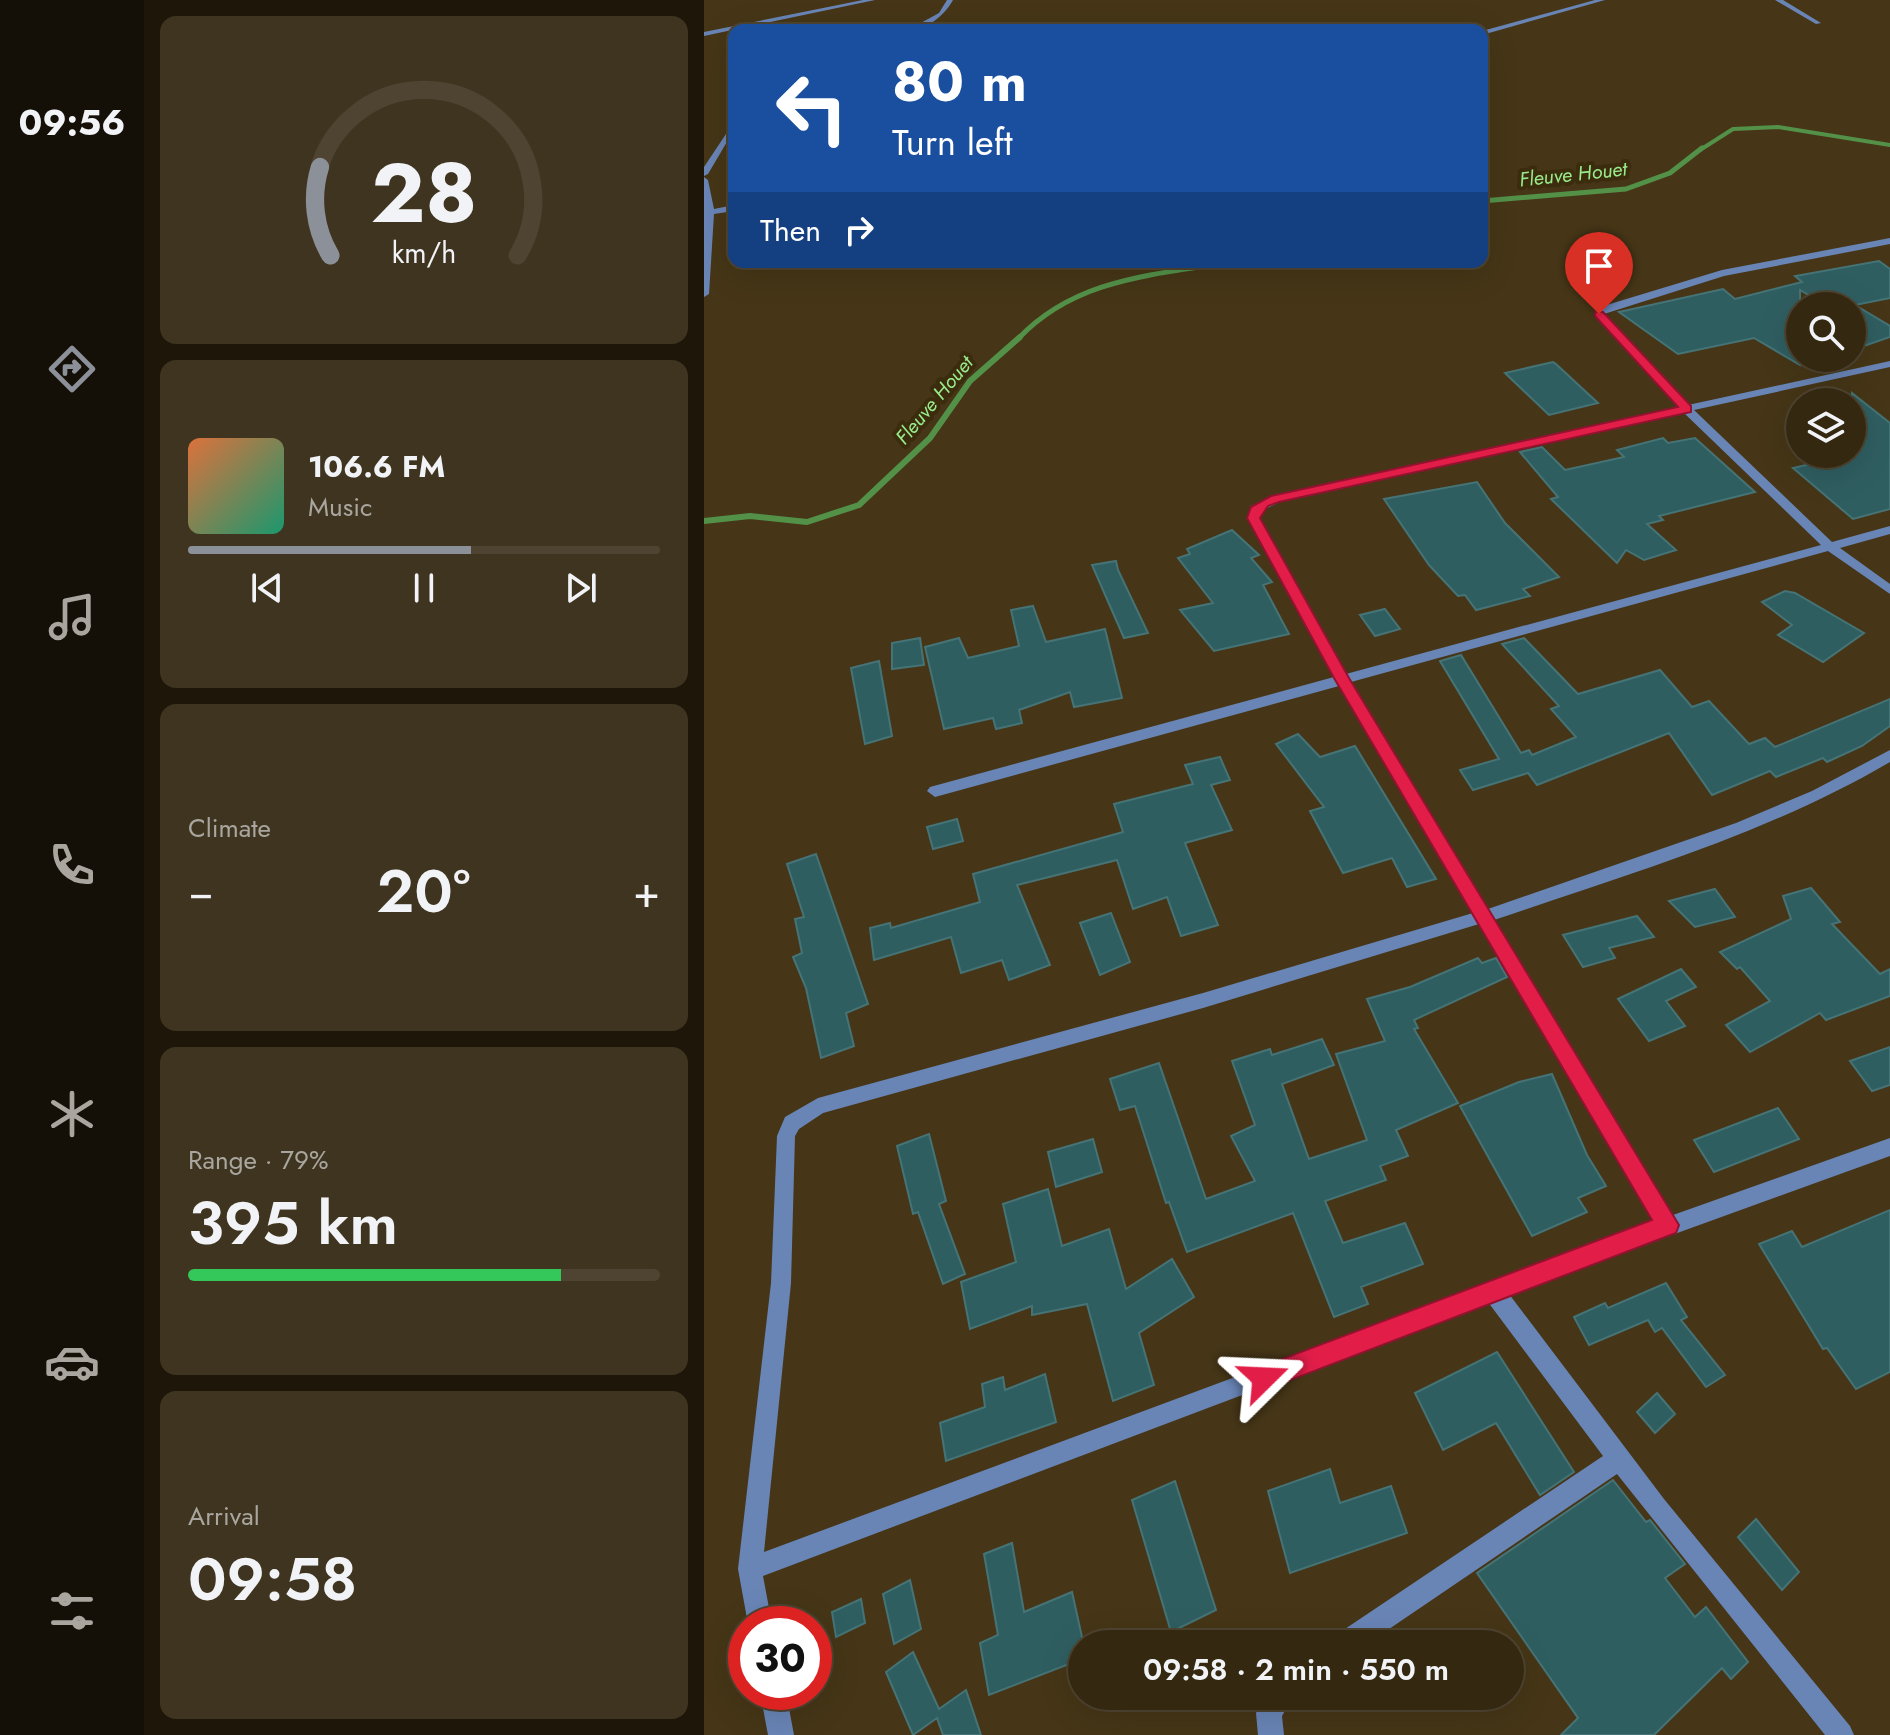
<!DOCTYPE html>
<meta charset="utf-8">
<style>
:root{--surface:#342811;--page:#3f341f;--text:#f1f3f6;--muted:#a9a69f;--line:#4e4431;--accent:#8c9099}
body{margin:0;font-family:Jost,sans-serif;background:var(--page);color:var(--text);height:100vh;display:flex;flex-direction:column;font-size:30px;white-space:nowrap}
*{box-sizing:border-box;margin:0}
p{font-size:26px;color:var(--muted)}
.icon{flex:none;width:44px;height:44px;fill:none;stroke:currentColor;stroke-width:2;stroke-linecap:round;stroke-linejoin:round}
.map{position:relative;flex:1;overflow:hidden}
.panel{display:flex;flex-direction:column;gap:16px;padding:16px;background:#1d1609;width:560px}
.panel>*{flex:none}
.banner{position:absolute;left:24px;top:24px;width:760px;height:244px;border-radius:16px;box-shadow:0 8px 32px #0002,0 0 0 2px var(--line);background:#1a4fa0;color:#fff;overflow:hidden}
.fabs{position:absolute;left:1082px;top:292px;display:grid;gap:16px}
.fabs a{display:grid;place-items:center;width:80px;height:80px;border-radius:50%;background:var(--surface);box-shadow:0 8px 32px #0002,0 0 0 2px var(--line);font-size:40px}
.speed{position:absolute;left:24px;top:1606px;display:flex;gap:16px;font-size:40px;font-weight:700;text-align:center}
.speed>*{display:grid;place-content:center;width:104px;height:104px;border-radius:50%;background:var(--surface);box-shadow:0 8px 32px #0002,0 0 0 2px var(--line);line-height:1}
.speed .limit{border:12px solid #d22;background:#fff;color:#111}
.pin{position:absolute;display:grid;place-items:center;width:68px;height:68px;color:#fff;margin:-82px -34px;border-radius:50% 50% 50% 0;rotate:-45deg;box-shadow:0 0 8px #0007}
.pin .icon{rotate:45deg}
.me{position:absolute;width:88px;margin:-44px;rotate:69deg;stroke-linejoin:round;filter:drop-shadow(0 0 6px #0008)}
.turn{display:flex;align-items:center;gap:28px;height:168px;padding:0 32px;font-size:36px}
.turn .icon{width:104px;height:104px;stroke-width:2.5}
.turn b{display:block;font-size:56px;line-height:68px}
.then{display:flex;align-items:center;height:76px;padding:0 32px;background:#0003;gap:16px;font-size:30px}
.big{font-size:60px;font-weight:600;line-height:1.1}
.panel .widget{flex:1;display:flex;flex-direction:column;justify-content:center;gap:12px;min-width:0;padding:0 28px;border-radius:16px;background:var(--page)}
.panel .dial{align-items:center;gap:0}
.dial svg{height:208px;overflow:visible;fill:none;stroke:var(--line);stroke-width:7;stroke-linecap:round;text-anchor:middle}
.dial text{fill:var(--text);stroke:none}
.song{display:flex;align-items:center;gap:24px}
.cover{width:96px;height:96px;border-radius:12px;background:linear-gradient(135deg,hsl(20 70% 55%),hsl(160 70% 35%))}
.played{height:8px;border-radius:4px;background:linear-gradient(90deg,var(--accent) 60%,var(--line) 60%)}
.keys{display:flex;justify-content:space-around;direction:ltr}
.heat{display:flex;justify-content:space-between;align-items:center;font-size:44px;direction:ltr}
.charge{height:12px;border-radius:6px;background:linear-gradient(90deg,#34c759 79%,var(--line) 0)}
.trip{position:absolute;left:364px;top:1630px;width:456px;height:80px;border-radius:40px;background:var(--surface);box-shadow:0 8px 32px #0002,0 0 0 2px var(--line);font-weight:600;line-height:80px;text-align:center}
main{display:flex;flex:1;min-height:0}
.tab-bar{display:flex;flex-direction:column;width:144px;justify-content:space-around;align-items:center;background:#151007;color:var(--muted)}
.tab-bar .icon{width:56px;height:56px}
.tab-bar .on{color:var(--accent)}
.tab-bar b{font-size:36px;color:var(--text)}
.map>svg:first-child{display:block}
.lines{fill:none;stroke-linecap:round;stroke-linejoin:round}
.stream-far2{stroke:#539149;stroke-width:4}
.stream-far1{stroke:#539149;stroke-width:5}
.stream{stroke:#539149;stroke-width:6}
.building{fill:#2f5e61;stroke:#457376;stroke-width:2}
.minor{fill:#6985b6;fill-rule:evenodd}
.route{fill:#e11d48;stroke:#92132f;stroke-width:2}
.labels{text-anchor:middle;stroke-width:8;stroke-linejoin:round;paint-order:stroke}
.far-water-label{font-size:20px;font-style:italic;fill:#99ec8c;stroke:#3b2c0d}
</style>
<main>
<nav class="tab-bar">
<b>09:56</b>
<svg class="icon on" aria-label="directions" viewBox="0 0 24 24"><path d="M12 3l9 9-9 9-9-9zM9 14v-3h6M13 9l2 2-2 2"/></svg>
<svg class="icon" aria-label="music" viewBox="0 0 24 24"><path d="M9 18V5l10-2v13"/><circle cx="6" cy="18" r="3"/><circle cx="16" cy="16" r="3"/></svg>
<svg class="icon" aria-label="phone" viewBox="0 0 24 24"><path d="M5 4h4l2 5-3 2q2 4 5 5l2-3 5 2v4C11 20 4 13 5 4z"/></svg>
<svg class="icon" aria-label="climate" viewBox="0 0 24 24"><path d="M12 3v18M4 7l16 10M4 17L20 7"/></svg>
<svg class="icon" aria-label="car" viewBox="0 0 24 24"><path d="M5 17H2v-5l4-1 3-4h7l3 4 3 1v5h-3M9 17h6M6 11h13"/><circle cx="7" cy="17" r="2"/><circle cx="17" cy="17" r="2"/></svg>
<svg class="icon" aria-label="filters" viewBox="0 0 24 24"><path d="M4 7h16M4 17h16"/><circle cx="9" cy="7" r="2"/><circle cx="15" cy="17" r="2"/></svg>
</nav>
<section class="panel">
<div class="widget dial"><svg viewBox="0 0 100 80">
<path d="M14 69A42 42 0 1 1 86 69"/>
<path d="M14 69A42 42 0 0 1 10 35" stroke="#8c9099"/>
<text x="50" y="56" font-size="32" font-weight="700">28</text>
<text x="50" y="72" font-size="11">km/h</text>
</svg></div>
<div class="widget">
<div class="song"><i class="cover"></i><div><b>106.6 FM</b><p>Music</p></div></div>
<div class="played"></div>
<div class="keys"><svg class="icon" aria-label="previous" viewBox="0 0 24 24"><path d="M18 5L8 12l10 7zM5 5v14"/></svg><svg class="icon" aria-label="pause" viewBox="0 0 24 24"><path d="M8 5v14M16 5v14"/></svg><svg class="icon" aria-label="next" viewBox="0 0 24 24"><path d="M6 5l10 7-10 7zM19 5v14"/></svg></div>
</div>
<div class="widget"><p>Climate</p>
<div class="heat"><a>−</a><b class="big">20°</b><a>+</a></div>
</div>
<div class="widget"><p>Range · 79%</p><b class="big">395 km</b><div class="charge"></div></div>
<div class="widget"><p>Arrival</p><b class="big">09:58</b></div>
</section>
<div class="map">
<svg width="1186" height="1735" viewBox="0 0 1186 1735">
<rect width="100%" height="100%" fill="#463617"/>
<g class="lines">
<polyline class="stream-far2" points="996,150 1029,129 1074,127 1186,145"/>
<g class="stream-far1">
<polyline points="778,201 922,189 966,173 998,148"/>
<path d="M314,339C371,278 450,275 528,262"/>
</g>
<polyline class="stream" points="0,521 46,516 103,522 155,505 226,438 266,381 316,337"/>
</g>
<g class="building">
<polygon points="1175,261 1186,269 1186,298 1151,305 1186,326 1186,337 1148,350 1148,305 1123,306 1096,290 1096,365 1050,338 974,354 915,312 1019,289 1031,299 1098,282 1091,276"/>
<polygon points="849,362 852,364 894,403 845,415 801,373"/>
<polygon points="1148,393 1186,423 1186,509 1149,519 1089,468 1124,460 1117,454 1148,454"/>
<polygon points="959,438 964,443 991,438 1051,492 955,516 959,520 943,524 972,550 940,560 922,550 913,563 847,499 854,497 816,452 838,447 861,470 920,457 913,450"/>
<polygon points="773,482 801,523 855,577 819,589 826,596 772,610 761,595 754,596 725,565 680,499"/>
<polygon points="528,530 555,555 547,558 568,582 559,585 585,634 510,651 476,610 509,603 474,558 486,554 483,549"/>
<polygon points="412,561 414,570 444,633 420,638 388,565"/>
<polygon points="1081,591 1091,593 1160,633 1119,662 1074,635 1088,625 1058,602"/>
<polygon points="329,606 342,642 401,629 418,698 370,707 366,692 315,710 318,723 292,729 289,718 240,729 221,647 255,638 264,658 315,646 307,610"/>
<polygon points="681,609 696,629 671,636 656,615"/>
<polygon points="216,638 220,665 188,669 188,643"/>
<polygon points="820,638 874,694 956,670 988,707 1005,701 1045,744 1061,738 1071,747 1186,699 1186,726 1158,746 1123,762 1119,758 1072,777 1066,771 1008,795 965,733 833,785 824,773 769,790 756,770 795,759 736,661 757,655 817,753 825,750 828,755 872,737 847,709 855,706 798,644"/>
<polygon points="175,661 188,736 161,744 147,668"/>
<polygon points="594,734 616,757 651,746 732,879 703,887 688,858 639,873 606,811 620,807 572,744"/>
<polygon points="516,757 526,780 507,785 528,830 481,843 514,925 477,936 463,897 429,909 413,860 313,885 346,965 305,980 298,960 257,973 247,937 170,960 166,928 186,923 187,928 276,902 269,874 419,832 410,804 489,784 481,765"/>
<polygon points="253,819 259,841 229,849 223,827"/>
<polygon points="112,854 164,1004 142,1013 150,1046 117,1058 102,988 89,957 98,953 91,919 100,917 83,864"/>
<polygon points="1107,888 1136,922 1128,924 1176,974 1186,969 1186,996 1122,1020 1116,1013 1046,1052 1022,1025 1066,1001 1036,967 1033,969 1016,952 1087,919 1079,896"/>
<polygon points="1011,889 1031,917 991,927 965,901"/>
<polygon points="407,913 426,962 396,975 376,923"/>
<polygon points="933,916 950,937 905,948 911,958 879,967 859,935"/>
<polygon points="774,958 778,963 792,958 803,977 710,1020 714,1028 710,1029 754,1103 692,1130 704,1156 676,1166 682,1180 621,1201 639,1243 701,1223 719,1264 657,1287 664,1304 630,1317 589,1213 483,1252 465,1202 462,1203 431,1106 416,1110 406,1079 455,1063 502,1199 551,1181 527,1136 551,1125 528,1061 566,1049 568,1055 618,1039 630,1065 578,1084 605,1159 663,1140 632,1054 681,1041 663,999 706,987"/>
<polygon points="977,969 992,987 962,1001 981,1026 945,1041 914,999"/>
<polygon points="1186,1047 1186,1085 1168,1091 1146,1061"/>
<polygon points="848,1074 883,1155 902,1186 874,1198 883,1212 828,1236 756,1106 815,1082"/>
<polygon points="1074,1108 1095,1139 1010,1172 990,1140"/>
<polygon points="225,1134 242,1201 235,1204 261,1274 239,1284 214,1212 209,1214 193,1146"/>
<polygon points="389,1139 398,1172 352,1187 344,1152"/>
<polygon points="344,1189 358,1246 405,1229 422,1289 468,1259 490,1297 435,1333 450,1385 409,1401 383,1304 328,1315 328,1306 266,1329 257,1282 312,1262 299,1204"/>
<polygon points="1186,1210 1186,1372 1152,1389 1123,1348 1119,1349 1055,1244 1088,1231 1098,1247"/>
<polygon points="962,1283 983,1317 977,1320 1021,1375 1002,1387 958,1328 951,1332 944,1320 885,1345 870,1317 901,1303 904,1308"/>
<polygon points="793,1352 870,1472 836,1495 792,1423 739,1450 711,1393"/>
<polygon points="341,1374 352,1422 242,1461 236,1423 281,1407 278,1384 299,1377 301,1390"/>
<polygon points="953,1393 971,1414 951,1433 933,1412"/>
<polygon points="626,1469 636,1503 687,1486 703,1533 586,1573 564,1491"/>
<polygon points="909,1480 942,1522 946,1520 981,1564 961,1578 991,1617 1002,1607 1044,1662 1027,1679 1018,1668 950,1735 857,1735 874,1718 773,1573"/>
<polygon points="471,1481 512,1610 467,1632 428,1500"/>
<polygon points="1052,1519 1095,1572 1078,1590 1034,1537"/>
<polygon points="308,1543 320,1612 368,1592 378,1637 378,1659 285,1695 276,1643 294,1635 280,1554"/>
<polygon points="206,1580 217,1629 190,1644 179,1594"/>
<polygon points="157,1599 161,1623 132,1637 128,1612"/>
<polygon points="209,1652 235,1709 262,1690 277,1735 239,1735 233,1718 209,1735 182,1672"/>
</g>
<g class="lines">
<g class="minor">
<polygon points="159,0 171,0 0,36 0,32"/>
<path d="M243,0H249C240,16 223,30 204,30L235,13Z"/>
<polygon points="891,0 901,0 778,35 778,31"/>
<polygon points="1071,0 1079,0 1117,23 1112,24"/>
<polygon points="30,122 30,130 4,174 0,176 0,167"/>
<polygon points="0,177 4,180 10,209 30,205 30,211 10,214 5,294 0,297"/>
<path d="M1186,238V244L1020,276L900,314L984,405L1186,361V367L990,410L1128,542L1186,526V534L1136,548L1186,584V594L1124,551L647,682L784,909L1032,823L1108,791L1186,750V762C1063,834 925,874 790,920L969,1215L1186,1138V1156L805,1294L960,1499L1146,1726L1150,1735H1121L913,1474L663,1644H629L632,1635L899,1456L784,1302L59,1576L68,1624H44L34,1569L67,1283L73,1136L81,1117L114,1098L499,993L769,913L635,686L231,797L223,791L226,787L630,677L543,518L547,506L572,495L974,407L892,316L890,314L896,307L1018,270ZM980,413L1117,545L642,674L555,518L557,511L576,502ZM775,924L951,1221L60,1552L87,1283L91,1136L95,1129L119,1113L499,1008Z"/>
<polygon points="209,262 222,262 212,267 207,264"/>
<polygon points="56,1692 82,1692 90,1735 64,1735"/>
<polygon points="561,1696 589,1696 578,1716 580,1735 554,1735 552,1713"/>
</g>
</g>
<polygon class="route" points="891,312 899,312 987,406 987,412 575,502 564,506 556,518 645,678 975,1225 972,1233 964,1236 560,1390 552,1387 548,1378 552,1369 948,1220 630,678 543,518 547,507 567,496 974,407 891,316"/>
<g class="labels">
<g class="far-water-label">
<text transform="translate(869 174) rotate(-6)" y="7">Fleuve Houet</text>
<text transform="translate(230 400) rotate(-50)" y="7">Fleuve Houet</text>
</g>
</g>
</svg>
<div class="fabs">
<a><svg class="icon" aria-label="search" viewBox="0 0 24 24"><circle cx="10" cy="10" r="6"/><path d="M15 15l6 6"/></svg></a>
<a><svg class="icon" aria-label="layers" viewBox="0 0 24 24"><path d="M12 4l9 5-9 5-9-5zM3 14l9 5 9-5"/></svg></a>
</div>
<div class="speed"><div class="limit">30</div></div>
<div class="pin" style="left:895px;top:314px;background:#d93025"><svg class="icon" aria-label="arrive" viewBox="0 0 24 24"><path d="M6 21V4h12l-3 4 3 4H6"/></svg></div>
<svg class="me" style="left:560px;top:1378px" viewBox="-20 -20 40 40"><path d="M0-17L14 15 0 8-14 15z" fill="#e11d48" stroke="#fff" stroke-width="4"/></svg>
<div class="trip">09:58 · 2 min · 550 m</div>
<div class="banner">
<div class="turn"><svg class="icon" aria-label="left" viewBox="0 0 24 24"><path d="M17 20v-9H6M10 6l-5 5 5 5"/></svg><div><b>80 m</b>Turn left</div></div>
<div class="then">Then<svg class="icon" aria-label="right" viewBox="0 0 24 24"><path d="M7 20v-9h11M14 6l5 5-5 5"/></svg></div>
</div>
</div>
</main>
